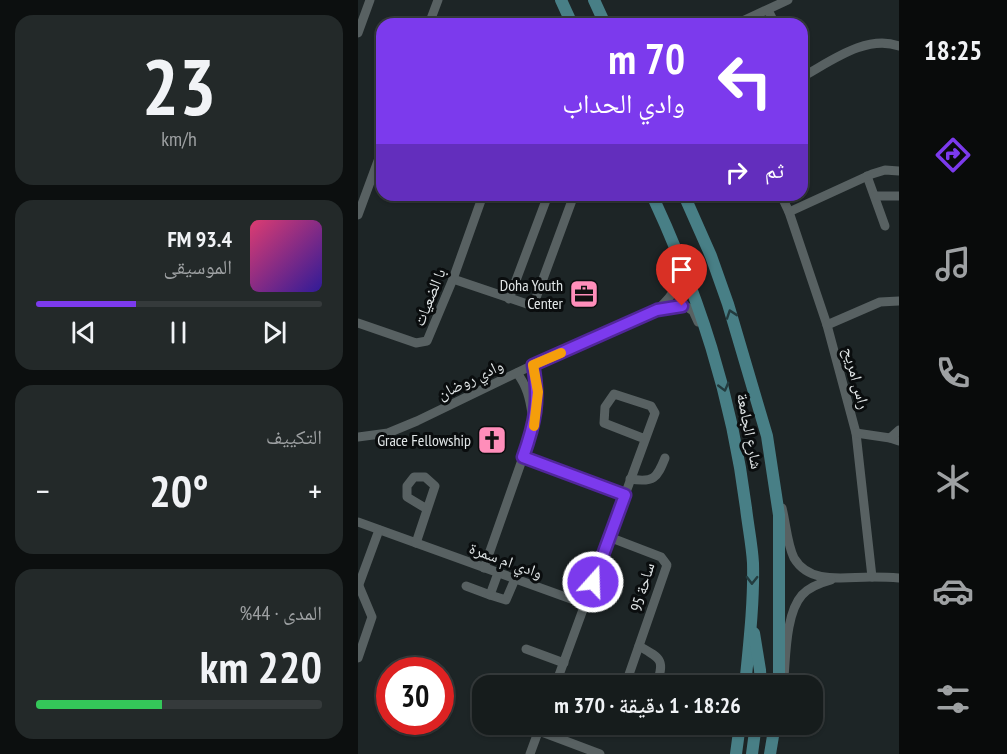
<!DOCTYPE html>
<html lang="ar">
<meta charset="utf-8">
<style>
:root{--surface:#161c1c;--page:#232929;--text:#f1f3f6;--muted:#9ea1a3;--line:#353a3b;--accent:#7c3aed}
body{margin:0;font-family:"PT Sans Narrow","Noto Naskh Arabic",sans-serif;background:var(--page);color:var(--text);direction:rtl;height:100vh;display:flex;flex-direction:column;font-size:22px;white-space:nowrap}
*{box-sizing:border-box;margin:0}
p{font-size:20px;color:var(--muted)}
.icon{flex:none;width:33px;height:33px;fill:none;stroke:currentColor;stroke-width:2;stroke-linecap:round;stroke-linejoin:round}
.map{position:relative;flex:1;overflow:hidden;direction:ltr}
.drawer{display:flex;flex-direction:column;gap:15px;padding:15px;background:#0c0f0f;width:358px}
.drawer>*{flex:none}
.top-card{position:absolute;left:18px;top:18px;width:432px;height:183px;border-radius:18px;box-shadow:0 2px 4px #0004,0 0 0 2px var(--line);direction:rtl;background:#7c3aed;color:#fff;overflow:hidden}
.speed{position:absolute;left:18px;top:657px;display:flex;gap:12px;font-size:30px;font-weight:700;text-align:center}
.speed>*{display:grid;place-content:center;width:78px;height:78px;border-radius:50%;background:var(--surface);box-shadow:0 2px 4px #0004,0 0 0 2px var(--line);line-height:1}
.speed .limit{border:9px solid #d22;background:#fff;color:#111}
.pin{position:absolute;display:grid;place-items:center;width:51px;height:51px;color:#fff;margin:-62px -26px;border-radius:50% 50% 50% 0;rotate:-45deg;box-shadow:0 0 6px #0007}
.pin .icon{rotate:45deg}
.me{position:absolute;width:66px;margin:-33px;rotate:20deg;stroke-linejoin:round;filter:drop-shadow(0 0 4px #0008)}
.turn{display:flex;align-items:center;gap:21px;height:126px;padding:0 24px;font-size:27px}
.turn .icon{width:78px;height:78px;stroke-width:2.5}
.turn b{display:block;font-size:42px;line-height:51px}
.then{display:flex;align-items:center;height:57px;padding:0 24px;background:#0003;gap:12px;font-size:22px}
.big{font-size:45px;font-weight:600;line-height:1.1}
.drawer .widget{flex:1;display:flex;flex-direction:column;justify-content:center;gap:9px;min-width:0;padding:0 21px;border-radius:18px;background:var(--page)}
.drawer .dial{align-items:center;gap:0}
.dial b{font-size:78px;line-height:1}
.song{display:flex;align-items:center;gap:18px}
.cover{width:72px;height:72px;border-radius:9px;background:linear-gradient(135deg,hsl(340 70% 55%),hsl(250 70% 35%))}
.played{height:6px;border-radius:3px;background:linear-gradient(90deg,var(--accent) 35%,var(--line) 35%)}
.keys{display:flex;justify-content:space-around;direction:ltr}
.heat{display:flex;justify-content:space-between;align-items:center;font-size:33px;direction:ltr}
.charge{height:9px;border-radius:4px;background:linear-gradient(90deg,#34c759 44%,var(--line) 0)}
.trip{position:absolute;left:114px;top:675px;width:351px;height:60px;border-radius:18px;background:var(--surface);box-shadow:0 2px 4px #0004,0 0 0 2px var(--line);font-weight:600;line-height:60px;text-align:center;direction:rtl}
main{display:flex;flex:1;min-height:0}
.dock{display:flex;flex-direction:column;width:108px;justify-content:space-around;align-items:center;background:#090b0b;color:var(--muted)}
.dock .icon{width:42px;height:42px}
.dock .selected{color:var(--accent)}
.dock b{font-size:27px;color:var(--text)}
.map>svg:first-child{display:block}
.lines{fill:none;stroke-linecap:round;stroke-linejoin:round}
.minor{stroke:#586162;stroke-width:9}
.major{stroke:#487f86;stroke-width:12}
.oneway{stroke:#233b3e}
.route-casing{stroke:#51269a;stroke-width:15}
.route{stroke:#7c3aed;stroke-width:10}
.slow{stroke:#f59e0b;stroke-width:10}
.labels{text-anchor:middle;stroke-width:6;stroke-linejoin:round;paint-order:stroke}
.poi-label{font-size:16px;fill:#e1e6e7;stroke:#0a0d0e;text-anchor:end}
.street-label{font-size:16px;fill:#e1e6e7;stroke:#0a0d0e}
</style>
<main>
<nav class="dock">
<b>18:25</b>
<svg class="icon selected" aria-label="directions" viewBox="0 0 24 24"><path d="M12 3l9 9-9 9-9-9zM9 14v-3h6M13 9l2 2-2 2"/></svg>
<svg class="icon" aria-label="music" viewBox="0 0 24 24"><path d="M9 18V5l10-2v13"/><circle cx="6" cy="18" r="3"/><circle cx="16" cy="16" r="3"/></svg>
<svg class="icon" aria-label="phone" viewBox="0 0 24 24"><path d="M5 4h4l2 5-3 2q2 4 5 5l2-3 5 2v4C11 20 4 13 5 4z"/></svg>
<svg class="icon" aria-label="climate" viewBox="0 0 24 24"><path d="M12 3v18M4 7l16 10M4 17L20 7"/></svg>
<svg class="icon" aria-label="car" viewBox="0 0 24 24"><path d="M5 17H2v-5l4-1 3-4h7l3 4 3 1v5h-3M9 17h6M6 11h13"/><circle cx="7" cy="17" r="2"/><circle cx="17" cy="17" r="2"/></svg>
<svg class="icon" aria-label="filters" viewBox="0 0 24 24"><path d="M4 7h16M4 17h16"/><circle cx="9" cy="7" r="2"/><circle cx="15" cy="17" r="2"/></svg>
</nav>
<div class="map">
<svg width="541" height="754" viewBox="0 0 541 754">
<rect width="100%" height="100%" fill="#1d2526"/>
<g class="lines">
<g class="minor">
<polyline points="410,10 417,24"/>
<polyline points="71,24 80,0"/>
<polyline points="378,24 430,0"/>
<polyline points="0,33 12,0"/>
<path d="M444,77C472,62 508,34 541,46"/>
<polyline points="509,176 527,226"/>
<polyline points="423,195 431,212 469,325 498,433 514,577"/>
<polyline points="517,196 541,196"/>
<polyline points="431,212 514,174 527,170 541,171"/>
<polyline points="0,215 24,150"/>
<polyline points="95,279 175,306 216,195"/>
<polyline points="151,299 190,195"/>
<path d="M299,310C326,285 318,284 315,251"/>
<polyline points="0,323 58,343 69,341 95,279 125,195"/>
<polyline points="469,325 522,302 541,301"/>
<path d="M159,373C169,386 172,399 174,414"/>
<polyline points="498,433 532,438 541,441"/>
<polyline points="0,437 30,433 59,421 175,365 299,310 329,307 335,311 340,322"/>
<polyline points="532,438 541,430"/>
<polyline points="165,457 267,496"/>
<path d="M272,479C296,483 299,478 307,458"/>
<path d="M424,508C428,523 429,544 436,558C452,585 486,577 513,577C522,577 531,577 541,578"/>
<polyline points="0,522 227,604"/>
<polyline points="251,537 303,557 309,565 267,686"/>
<polyline points="58,543 77,486 67,477 56,477 49,486 49,497 69,509"/>
<polyline points="126,568 176,426 180,392 175,365"/>
<polyline points="108,586 132,595 140,573"/>
<polyline points="0,587 21,530"/>
<polyline points="132,595 148,600 157,579"/>
<path d="M281,646C304,659 307,660 298,686"/>
<polyline points="168,649 206,663"/>
<polyline points="0,658 14,617 1,586"/>
<path d="M426,677C428,654 428,613 444,595C451,587 462,583 473,580"/>
<polyline points="197,686 297,413 293,406 256,394 247,407 246,423 287,439"/>
<polyline points="181,731 242,754"/>
<polyline points="172,754 183,724"/>
</g>
<g class="major">
<polyline points="203,0 214,24"/>
<polyline points="236,0 247,24"/>
<path d="M294,195C341,296 374,397 388,508C390,526 394,545 395,563C396,603 391,645 387,686"/>
<polyline points="326,195 353,256 370,304 409,436 421,515 421,686"/>
<polyline points="396,633 402,670 403,686"/>
<polyline points="378,754 382,724"/>
<polyline points="394,754 398,724"/>
<polyline points="412,754 417,724"/>
</g>
</g>
<defs><path id="oneway-chevron" d="M-2-3.5L2.5 0L-2 3.5" fill="none" stroke-width="1.6" stroke-linecap="round" stroke-linejoin="round" transform="scale(1.5)"/></defs>
<g class="oneway">
<use href="#oneway-chevron" transform="translate(373 314) rotate(-109)"/>
<use href="#oneway-chevron" transform="translate(366 387) rotate(75)"/>
<use href="#oneway-chevron" transform="translate(394 580) rotate(91)"/>
</g>
<g class="lines">
<g class="route-casing">
<path id="route" d="M235,582L267,495L165,457C177,423 182,401 175,365L299,310L324,306"/>
</g>
<use href="#route" class="route"/>
<polyline class="slow" points="176,426 180,392 175,365 203,353"/>
</g>
<defs>
<g id="office-square" transform="scale(1.5)"><rect x="-9" y="-9" width="18" height="18" rx="4" fill="#ff8eba" stroke="#0a0d0e"/><path d="M-6-3h4V-5.5h4V-3h4V5H-6ZM-1-4.5V-3h2v-1.5ZM-6 0V1H6V0Z" fill="#111"/></g>
<g id="church-square" transform="scale(1.5)"><rect x="-9" y="-9" width="18" height="18" rx="4" fill="#ff8eba" stroke="#0a0d0e"/><path d="M-1.2-6h2.4v3.5h3.3v2.4h-3.3V6h-2.4V-.1h-3.3v-2.4h3.3Z" fill="#111"/></g>
</defs>
<g fill-rule="evenodd">
<use href="#office-square" x="226" y="294"/>
<use href="#church-square" x="134" y="440"/>
</g>
<g class="labels">
<g class="poi-label">
<text x="205" y="291">Doha Youth<tspan x="205" dy="18">Center</tspan></text>
<text x="113" y="446">Grace Fellowship</text>
</g>
<g class="street-label">
<text transform="translate(71 297) rotate(-68)" y="6">با الضعيات</text>
<text transform="translate(499 378) rotate(75)" y="6">راس امريح</text>
<text transform="translate(112 379) rotate(-26)" y="6">وادي روضان</text>
<text transform="translate(392 431) rotate(79)" y="6">شارع الجامعة</text>
<text transform="translate(148 560) rotate(20)" y="6">وادي ام سمرة</text>
<text transform="translate(284 587) rotate(-74)" y="6">ساحة 95</text>
</g>
</g>
</svg>
<div class="speed"><div class="limit">30</div></div>
<div class="pin" style="left:324px;top:306px;background:#d93025"><svg class="icon" aria-label="arrive" viewBox="0 0 24 24"><path d="M6 21V4h12l-3 4 3 4H6"/></svg></div>
<svg class="me" style="left:235px;top:582px" viewBox="-20 -20 40 40"><circle r="17" fill="#7c3aed" stroke="#fff" stroke-width="3"/><path d="M0-11L8 9 0 5-8 9z" fill="#fff"/></svg>
<div class="trip">18:26 · 1 دقيقة · 370 m</div>
<div class="top-card">
<div class="turn"><svg class="icon" aria-label="left" viewBox="0 0 24 24"><path d="M17 20v-9H6M10 6l-5 5 5 5"/></svg><div><b>70 m</b>وادي الحداب</div></div>
<div class="then">ثم<svg class="icon" aria-label="right" viewBox="0 0 24 24"><path d="M7 20v-9h11M14 6l5 5-5 5"/></svg></div>
</div>
</div>
<section class="drawer">
<div class="widget dial"><b>23</b><p>km/h</p></div>
<div class="widget">
<div class="song"><i class="cover"></i><div><b>93.4 FM</b><p>الموسيقى</p></div></div>
<div class="played"></div>
<div class="keys"><svg class="icon" aria-label="previous" viewBox="0 0 24 24"><path d="M18 5L8 12l10 7zM5 5v14"/></svg><svg class="icon" aria-label="pause" viewBox="0 0 24 24"><path d="M8 5v14M16 5v14"/></svg><svg class="icon" aria-label="next" viewBox="0 0 24 24"><path d="M6 5l10 7-10 7zM19 5v14"/></svg></div>
</div>
<div class="widget"><p>التكييف</p>
<div class="heat"><a>−</a><b class="big">20°</b><a>+</a></div>
</div>
<div class="widget"><p>المدى · 44%</p><b class="big">220 km</b><div class="charge"></div></div>
</section>
</main>
